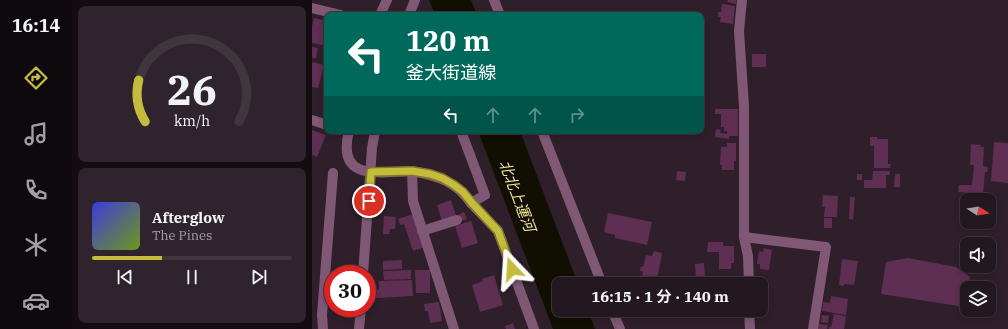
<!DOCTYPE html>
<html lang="ja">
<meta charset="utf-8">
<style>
:root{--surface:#231720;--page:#2f242d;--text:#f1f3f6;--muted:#a39fa5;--line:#40363e;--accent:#c5bc3d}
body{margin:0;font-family:"IBM Plex Serif","Noto Sans JP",serif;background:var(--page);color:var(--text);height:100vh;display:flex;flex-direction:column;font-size:15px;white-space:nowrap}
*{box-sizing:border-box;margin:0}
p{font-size:13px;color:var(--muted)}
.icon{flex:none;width:22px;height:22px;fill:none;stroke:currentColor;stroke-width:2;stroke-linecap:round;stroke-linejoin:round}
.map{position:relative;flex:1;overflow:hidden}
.drawer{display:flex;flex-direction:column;gap:6px;padding:6px;background:#130d12;width:240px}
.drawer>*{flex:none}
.guide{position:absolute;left:12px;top:12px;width:380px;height:122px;border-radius:8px;box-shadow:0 2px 6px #0003,0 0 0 1px var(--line);background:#00695c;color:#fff;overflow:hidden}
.needle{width:26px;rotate:102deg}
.fabs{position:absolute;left:648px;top:193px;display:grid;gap:8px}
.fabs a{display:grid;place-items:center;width:36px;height:36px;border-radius:8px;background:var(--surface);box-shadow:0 2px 6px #0003,0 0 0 1px var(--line);font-size:20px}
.speed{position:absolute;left:12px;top:265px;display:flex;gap:8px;font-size:20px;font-weight:700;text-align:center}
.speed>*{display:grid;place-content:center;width:52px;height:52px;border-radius:50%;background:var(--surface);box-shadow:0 2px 6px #0003,0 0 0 1px var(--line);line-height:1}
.speed .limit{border:6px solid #d22;background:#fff;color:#111}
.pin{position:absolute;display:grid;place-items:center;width:34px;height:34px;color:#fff;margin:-17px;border:2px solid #fff;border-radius:50%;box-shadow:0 1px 4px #0007}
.me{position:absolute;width:44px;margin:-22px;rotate:340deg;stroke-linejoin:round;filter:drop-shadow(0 0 3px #0008)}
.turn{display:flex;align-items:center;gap:14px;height:84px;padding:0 16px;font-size:18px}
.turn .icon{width:52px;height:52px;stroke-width:2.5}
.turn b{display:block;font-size:28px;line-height:34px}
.lanes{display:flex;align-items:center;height:38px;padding:0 16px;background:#0003;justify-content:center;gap:20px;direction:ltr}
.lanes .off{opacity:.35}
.drawer .card{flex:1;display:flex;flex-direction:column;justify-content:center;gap:6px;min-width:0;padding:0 14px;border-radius:8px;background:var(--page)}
.drawer .dial{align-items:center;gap:0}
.dial svg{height:104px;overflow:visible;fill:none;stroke:var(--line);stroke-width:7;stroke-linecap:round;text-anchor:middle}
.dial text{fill:var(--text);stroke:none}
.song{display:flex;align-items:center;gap:12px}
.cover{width:48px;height:48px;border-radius:6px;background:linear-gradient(135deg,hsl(240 70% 55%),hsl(80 70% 35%))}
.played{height:4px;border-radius:2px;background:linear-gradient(90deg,var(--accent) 35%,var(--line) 35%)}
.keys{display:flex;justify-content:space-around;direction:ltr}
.trip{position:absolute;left:240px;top:277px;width:216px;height:40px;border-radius:8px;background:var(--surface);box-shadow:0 2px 6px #0003,0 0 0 1px var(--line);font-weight:700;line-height:40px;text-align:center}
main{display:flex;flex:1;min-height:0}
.tab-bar{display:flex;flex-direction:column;width:72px;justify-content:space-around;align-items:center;background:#0e090d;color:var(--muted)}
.tab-bar .icon{width:28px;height:28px}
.tab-bar .current{color:var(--accent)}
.tab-bar b{font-size:18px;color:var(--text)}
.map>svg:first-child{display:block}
.water{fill:#100f00}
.building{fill:#5e2e53}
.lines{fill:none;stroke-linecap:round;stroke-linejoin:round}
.minor{stroke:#805875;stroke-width:10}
.route-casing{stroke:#807a28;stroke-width:10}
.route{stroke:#c5bc3d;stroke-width:7}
.labels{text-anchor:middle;stroke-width:4;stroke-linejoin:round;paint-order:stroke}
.water-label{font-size:15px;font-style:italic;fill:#efe98a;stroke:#120b10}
</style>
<main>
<nav class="tab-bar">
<b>16:14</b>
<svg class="icon current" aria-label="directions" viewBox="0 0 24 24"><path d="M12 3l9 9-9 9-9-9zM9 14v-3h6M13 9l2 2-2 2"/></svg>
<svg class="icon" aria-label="music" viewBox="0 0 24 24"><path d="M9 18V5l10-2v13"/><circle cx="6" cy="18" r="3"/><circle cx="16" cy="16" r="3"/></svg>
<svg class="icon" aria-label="phone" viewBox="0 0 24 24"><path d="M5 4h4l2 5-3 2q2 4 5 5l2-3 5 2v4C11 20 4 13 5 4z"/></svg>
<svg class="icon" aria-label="climate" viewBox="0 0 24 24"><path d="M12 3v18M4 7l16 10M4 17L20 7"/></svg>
<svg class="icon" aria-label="car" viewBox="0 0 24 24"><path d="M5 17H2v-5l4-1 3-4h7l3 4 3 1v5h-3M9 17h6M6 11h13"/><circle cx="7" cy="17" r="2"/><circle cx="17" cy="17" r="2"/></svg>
</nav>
<section class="drawer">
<div class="card dial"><svg viewBox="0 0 100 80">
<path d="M14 69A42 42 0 1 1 86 69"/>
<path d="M14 69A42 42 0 0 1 9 37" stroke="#c5bc3d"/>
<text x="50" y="56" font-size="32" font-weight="700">26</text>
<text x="50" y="72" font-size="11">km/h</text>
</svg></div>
<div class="card">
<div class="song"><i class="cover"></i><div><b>Afterglow</b><p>The Pines</p></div></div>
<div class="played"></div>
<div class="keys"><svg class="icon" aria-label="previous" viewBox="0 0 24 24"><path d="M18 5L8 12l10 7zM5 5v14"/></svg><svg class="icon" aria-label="pause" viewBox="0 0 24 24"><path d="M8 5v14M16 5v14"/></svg><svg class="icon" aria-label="next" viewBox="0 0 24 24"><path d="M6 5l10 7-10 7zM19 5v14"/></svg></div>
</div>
</section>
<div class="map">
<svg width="696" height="329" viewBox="0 0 696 329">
<rect width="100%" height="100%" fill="#2f1f2a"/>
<g class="water">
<polygon points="117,0 159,0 165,15 123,15"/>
<polygon points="166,131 208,131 266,284 247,284 247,310 276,310 283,329 241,329"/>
</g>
<g class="building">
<polygon points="416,0 424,0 424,4 415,2"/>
<polygon points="410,4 423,6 421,24 408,22 409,17 406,17 406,12 409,12"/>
<polygon points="2,18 15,21 15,40 14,46 0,43 0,26"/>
<polygon points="0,47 6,48 4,58 0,58"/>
<rect x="440" y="54" width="14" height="13"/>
<polygon points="0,62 12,65 6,88 0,87"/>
<polygon points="403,109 426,109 426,136 417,136 417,139 403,137 404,129 409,130 408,133 415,134 415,131 412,131 412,127 409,127 409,114 403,114"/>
<polygon points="0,130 14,135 5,157 0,155"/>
<polygon points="558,137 565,137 565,139 576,139 576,164 579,164 578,168 562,168 562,146 558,146"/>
<polygon points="682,142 696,143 696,183 679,181"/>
<polygon points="415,143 424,143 424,161 422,161 422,170 410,170 410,165 408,165 409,147 415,147"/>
<polygon points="659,144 669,145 668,147 672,147 671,166 676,167 675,172 673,172 671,194 646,192 647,185 660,185 662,165 658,165"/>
<polygon points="365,171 374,172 373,181 364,180"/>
<polygon points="561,171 578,171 578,175 574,175 574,188 552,188 552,180 560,180"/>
<rect x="545" y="174" width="5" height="6"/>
<polygon points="583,174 588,174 588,187 582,187"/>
<polygon points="511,195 526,196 525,217 512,217 513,207 510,207"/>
<polygon points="538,197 543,197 541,220 537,219"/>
<polygon points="139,200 144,216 130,221 125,205"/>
<polygon points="152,212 155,219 149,221 146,215"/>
<polygon points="296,213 340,222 335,245 303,238 303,235 292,232"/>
<polygon points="102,214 113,247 101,251 92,224 88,225 86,219"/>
<polygon points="72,216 84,217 83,229 78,229 77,234 71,234"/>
<rect x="512" y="218" width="8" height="10"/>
<polygon points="159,221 166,243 150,248 143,226"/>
<polygon points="396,242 411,242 411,246 422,246 422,263 419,263 419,269 407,269 407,252 395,252"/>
<polygon points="452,248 460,250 457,270 448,269 448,264 445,264 447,251 451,252"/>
<polygon points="342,251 350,253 345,281 330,278 331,272 328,271 329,266 331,267 334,255 340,256"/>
<polygon points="596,258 644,267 658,277 653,307 569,294 574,262"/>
<polygon points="530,259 546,261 542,285 532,284 532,286 527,285"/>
<polygon points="90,260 90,269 71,270 71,261"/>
<polygon points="392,263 393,278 384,279 383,264"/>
<polygon points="99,270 99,279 72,280 71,271"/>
<polygon points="103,270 118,270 118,293 104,293"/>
<polygon points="182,275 191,305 168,312 160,285 171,281 170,279"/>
<polygon points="425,279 425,284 393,284 393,281"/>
<polygon points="100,280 101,296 64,298 64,290 67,289 67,281"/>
<polygon points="373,281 373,284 341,284 341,282"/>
<polygon points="392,281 392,284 375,284 375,282"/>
<polygon points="519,296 536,299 534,315 510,311 511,302 518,303"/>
<polygon points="127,302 130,321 118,323 116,311 113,311 112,304"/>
<polygon points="333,310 349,310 349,315 333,316"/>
<rect x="367" y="310" width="6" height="7"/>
<polygon points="394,310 394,316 376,318 376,312"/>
<polygon points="522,314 534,316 532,329 517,329 517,327 519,327"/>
<polygon points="510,315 517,316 516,323 509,322"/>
<polygon points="201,323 203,329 194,329 193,326"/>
<polygon points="507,324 516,325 515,329 506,329"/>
</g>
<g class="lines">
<g class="minor">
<polyline points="182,0 188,15"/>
<polyline points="430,0 427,31 432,106 432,237 436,256 437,284"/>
<polyline points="0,8 29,15"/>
<polyline points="68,15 75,0"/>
<polyline points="97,15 103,0"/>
<polyline points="0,120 15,125"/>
<path d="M37,131C24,182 67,172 100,171L101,201L142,329"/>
<polyline points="149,131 173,195 159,203 186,231 222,329"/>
<polyline points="230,131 290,284"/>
<path d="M100,171C126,176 144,181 159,203"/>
<polyline points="110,231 145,220"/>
<polyline points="432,237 514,247 501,329"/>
<polyline points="51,274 60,148 63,131"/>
<polyline points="300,310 308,329"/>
<polyline points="437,310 438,329"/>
<polyline points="11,329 10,315 21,173"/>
<polyline points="47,329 49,308"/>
</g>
</g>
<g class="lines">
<g class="route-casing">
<polyline id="route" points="57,201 59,172 100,171 118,174 130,178 142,185 151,192 160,203 186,231 200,269"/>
</g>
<use href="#route" class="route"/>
</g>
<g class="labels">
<g class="water-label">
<text transform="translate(205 196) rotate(69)" y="5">北北上運河</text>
</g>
</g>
</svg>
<div class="fabs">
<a><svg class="needle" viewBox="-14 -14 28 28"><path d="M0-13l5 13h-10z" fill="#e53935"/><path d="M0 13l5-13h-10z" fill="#a39fa5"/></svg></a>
<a><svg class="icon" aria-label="sound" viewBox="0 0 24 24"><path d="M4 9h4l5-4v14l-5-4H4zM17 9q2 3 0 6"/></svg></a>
<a><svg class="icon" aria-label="layers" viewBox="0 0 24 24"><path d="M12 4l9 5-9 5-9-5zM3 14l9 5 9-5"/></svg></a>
</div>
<div class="speed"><div class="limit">30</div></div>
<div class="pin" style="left:57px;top:201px;background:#d93025"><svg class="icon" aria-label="arrive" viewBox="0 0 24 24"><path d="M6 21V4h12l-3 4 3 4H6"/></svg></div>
<svg class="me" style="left:200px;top:269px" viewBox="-20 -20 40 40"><path d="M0-17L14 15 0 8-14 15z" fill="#c5bc3d" stroke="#fff" stroke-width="4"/></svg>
<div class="trip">16:15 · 1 分 · 140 m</div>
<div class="guide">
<div class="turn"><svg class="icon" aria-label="left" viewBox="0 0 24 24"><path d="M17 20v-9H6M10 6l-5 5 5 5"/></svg><div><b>120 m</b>釜大街道線</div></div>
<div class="lanes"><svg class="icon" aria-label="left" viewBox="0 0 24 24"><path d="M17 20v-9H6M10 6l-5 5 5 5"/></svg><svg class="icon off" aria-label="ahead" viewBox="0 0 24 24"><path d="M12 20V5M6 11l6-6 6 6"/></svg><svg class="icon off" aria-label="ahead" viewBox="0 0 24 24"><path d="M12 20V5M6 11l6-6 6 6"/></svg><svg class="icon off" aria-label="right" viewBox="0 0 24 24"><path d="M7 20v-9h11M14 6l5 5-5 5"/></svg></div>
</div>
</div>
</main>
